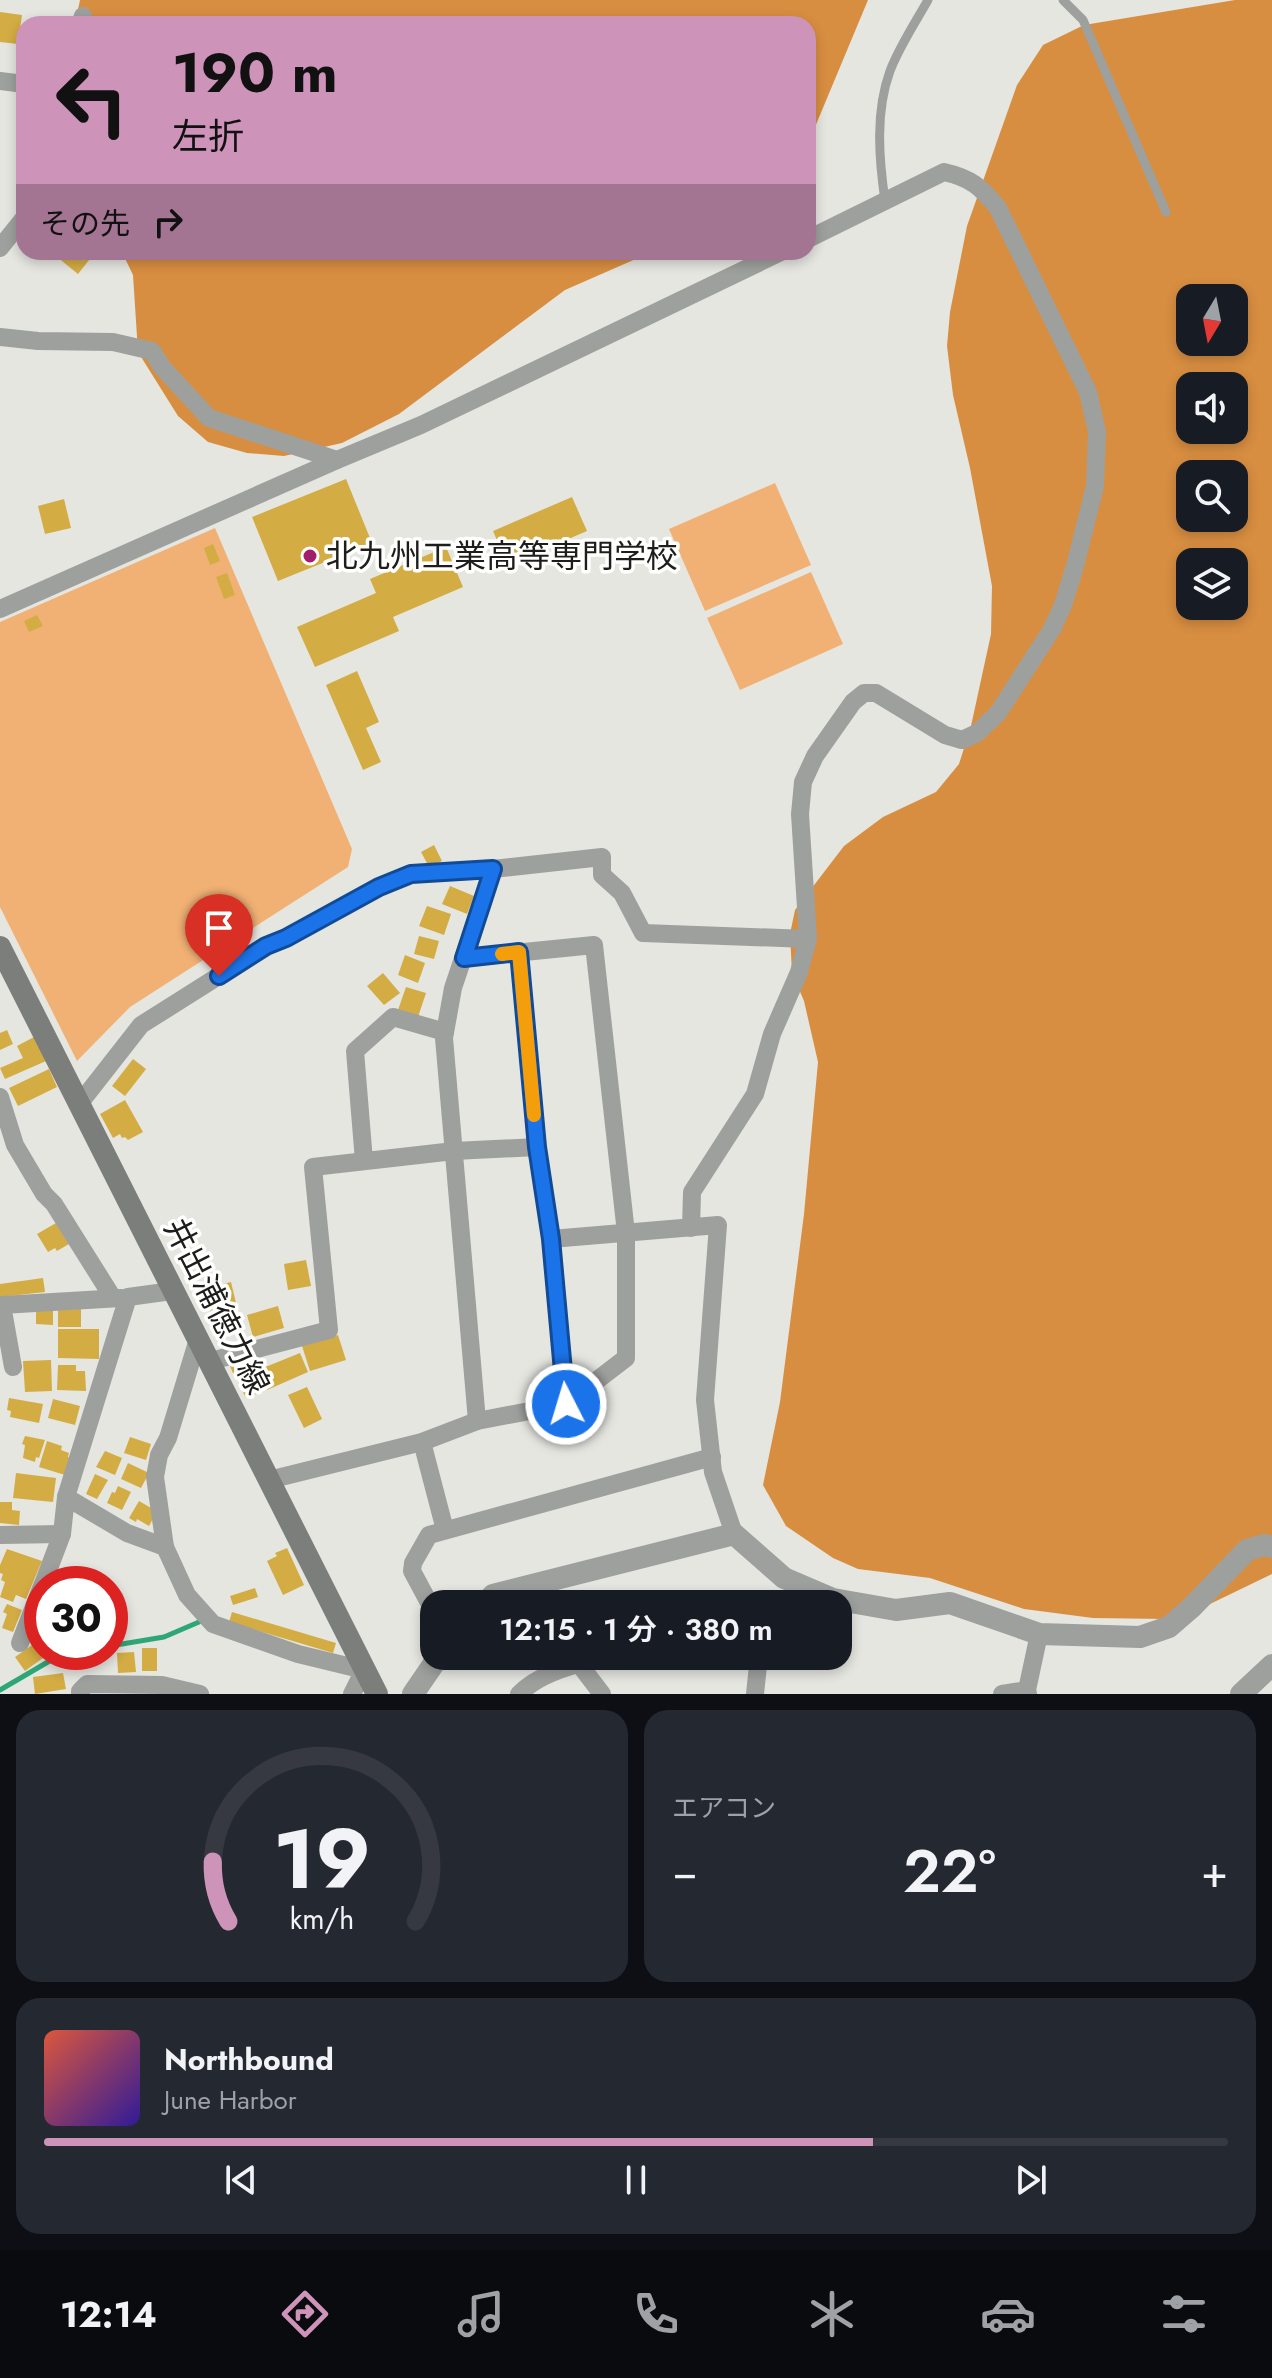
<!DOCTYPE html>
<html lang="ja">
<meta charset="utf-8">
<style>
:root{--surface:#171b24;--page:#242831;--text:#f1f3f6;--muted:#9ea1a6;--line:#363941;--accent:#cd93b8}
body{margin:0;font-family:Jost,"Noto Sans JP",sans-serif;background:var(--page);color:var(--text);height:100vh;display:flex;flex-direction:column;font-size:30px;white-space:nowrap}
*{box-sizing:border-box;margin:0}
p{font-size:26px;color:var(--muted)}
.icon{flex:none;width:44px;height:44px;fill:none;stroke:currentColor;stroke-width:2;stroke-linecap:round;stroke-linejoin:round}
.map{position:relative;height:1694px;overflow:hidden}
.sheet{display:flex;flex-direction:column;gap:16px;padding:16px;background:#0d0f14;flex:1}
.sheet>*{flex:none}
.hud{position:absolute;left:16px;top:16px;width:800px;height:244px;border-radius:24px;box-shadow:0 4px 12px #0003;background:#cd93b8;color:#111;overflow:hidden}
.needle{width:52px;rotate:190deg}
.controls{position:absolute;left:1176px;top:284px;display:grid;gap:16px}
.controls a{display:grid;place-items:center;width:72px;height:72px;border-radius:16px;background:var(--surface);box-shadow:0 4px 12px #0003;font-size:40px}
.speed{position:absolute;left:24px;top:1566px;display:flex;gap:16px;font-size:40px;font-weight:700;text-align:center}
.speed>*{display:grid;place-content:center;width:104px;height:104px;border-radius:50%;background:var(--surface);box-shadow:0 4px 12px #0003;line-height:1}
.speed .limit{border:12px solid #d22;background:#fff;color:#111}
.pin{position:absolute;display:grid;place-items:center;width:68px;height:68px;color:#fff;margin:-82px -34px;border-radius:50% 50% 50% 0;rotate:-45deg;box-shadow:0 0 8px #0007}
.pin .icon{rotate:45deg}
.me{position:absolute;width:88px;margin:-44px;rotate:355deg;stroke-linejoin:round;filter:drop-shadow(0 0 6px #0008)}
.turn{display:flex;align-items:center;gap:28px;height:168px;padding:0 24px;font-size:36px}
.turn .icon{width:104px;height:104px;stroke-width:2.5}
.turn b{display:block;font-size:56px;line-height:68px}
.then{display:flex;align-items:center;height:76px;padding:0 24px;background:#0003;gap:16px;font-size:30px}
.big{font-size:60px;font-weight:600;line-height:1.1}
.sheet .card{flex:1;display:flex;flex-direction:column;justify-content:center;gap:12px;min-width:0;padding:0 28px;border-radius:24px;background:var(--page)}
.sheet .dial{align-items:center;gap:0}
.dial svg{height:208px;overflow:visible;fill:none;stroke:var(--line);stroke-width:7;stroke-linecap:round;text-anchor:middle}
.dial text{fill:var(--text);stroke:none}
.song{display:flex;align-items:center;gap:24px}
.cover{width:96px;height:96px;border-radius:12px;background:linear-gradient(135deg,hsl(10 70% 55%),hsl(250 70% 35%))}
.played{height:8px;border-radius:4px;background:linear-gradient(90deg,var(--accent) 70%,var(--line) 70%)}
.keys{display:flex;justify-content:space-around;direction:ltr}
.heat{display:flex;justify-content:space-between;align-items:center;font-size:44px;direction:ltr}
.sheet .tiles{flex:1;display:grid;gap:16px;grid-template-columns:1fr 1fr}
.card:last-child{grid-column:span 2}
.trip{position:absolute;left:420px;top:1590px;width:432px;height:80px;border-radius:24px;background:var(--surface);box-shadow:0 4px 12px #0003;font-weight:600;line-height:80px;text-align:center}
.dock{display:flex;height:128px;justify-content:space-around;align-items:center;background:#090b0e;color:var(--muted)}
.dock .icon{width:56px;height:56px}
.dock .current{color:var(--accent)}
.dock b{font-size:36px;color:var(--text)}
.map>svg:first-child{display:block}
.green{fill:#f1b174}
.forest{fill:#d88e41;fill-rule:evenodd}
.lines{fill:none;stroke-linecap:round;stroke-linejoin:round}
.stream{stroke:#2ea675;stroke-width:5}
.building{fill:#d4ac44}
.service{stroke:#9ea09e;stroke-width:9}
.minor{stroke:#9ea09e;stroke-width:18}
.tertiary{stroke:#9ea09e;stroke-width:22}
.secondary{stroke:#7c7e7b;stroke-width:22}
.route-casing{stroke:#114b97;stroke-width:20}
.route{stroke:#1a73e8;stroke-width:14}
.slow{stroke:#f59e0b;stroke-width:14}
.poi-dot{fill:#a21e6c;stroke:#fffffe;stroke-width:3}
.labels{text-anchor:middle;stroke-width:7;stroke-linejoin:round;paint-order:stroke}
.poi-label{font-size:32px;fill:#1d1e1c;stroke:#fffffe;text-anchor:start}
.street-label{font-size:32px;fill:#1d1e1c;stroke:#fffffe}
</style>
<div class="map">
<svg width="1272" height="1694" viewBox="0 0 1272 1694">
<rect width="100%" height="100%" fill="#e5e6e0"/>
<g class="green">
<polygon points="775,483 811,565 705,611 669,529"/>
<polygon points="215,528 352,849 348,867 130,1007 77,1061 0,907 0,622"/>
<polygon points="811,572 843,644 740,690 707,618"/>
</g>
<g class="forest">
<polygon points="80,0 868,0 815,127 808,139 808,24 75,24"/>
<path d="M1235,0H1272V1574L1210,1604L1166,1619L1093,1618L1024,1609L930,1578L858,1569L833,1558L786,1526L763,1485L780,1402L804,1214L818,1062L804,1001L792,973L790,934L795,910L844,846L883,817L936,792L959,764L971,726L991,634L992,586L970,468L953,395L947,346L950,312L967,226L1017,85L1043,45L1084,25ZM1190,298H1234V342H1190ZM1190,386H1234V430H1190ZM1190,474H1234V518H1190ZM1190,562H1234V606H1190Z"/>
<polygon points="122,252 657,252 638,258 565,290 399,414 342,443 284,456 247,453 208,442 178,416 138,352 133,275"/>
</g>
<g class="lines">
<g class="stream">
<polyline points="110,1646 164,1637 199,1622"/>
<polyline points="0,1690 53,1659 61,1652"/>
</g>
</g>
<g class="building">
<polygon points="0,12 22,15 18,44 0,42"/>
<polygon points="61,252 69,252 73,256 76,252 89,252 93,255 78,274 57,257"/>
<polygon points="346,479 372,543 278,581 252,517"/>
<polygon points="572,497 587,531 508,565 493,531"/>
<polygon points="64,499 71,528 45,534 38,506"/>
<polygon points="213,544 220,561 210,565 204,548"/>
<polygon points="446,547 463,587 393,617 399,631 315,667 297,627 376,593 370,579"/>
<polygon points="227,573 235,595 224,599 216,577"/>
<polygon points="37,615 43,626 29,632 24,621"/>
<polygon points="357,671 379,722 366,728 381,762 363,770 326,685"/>
<polygon points="434,845 442,861 429,867 421,852"/>
<polygon points="450,886 474,896 467,914 442,904"/>
<polygon points="427,906 451,914 444,935 419,926"/>
<polygon points="419,936 439,941 434,959 414,954"/>
<polygon points="405,955 425,963 418,983 398,975"/>
<polygon points="383,973 400,993 384,1005 367,986"/>
<polygon points="406,987 426,993 418,1017 398,1010"/>
<polygon points="7,1030 13,1044 0,1050 0,1033"/>
<polygon points="34,1037 46,1061 5,1079 0,1068 23,1058 17,1046"/>
<polygon points="133,1059 146,1069 125,1096 112,1086"/>
<polygon points="49,1069 57,1087 18,1106 9,1088"/>
<polygon points="125,1100 143,1132 128,1140 125,1137 122,1138 120,1134 113,1138 100,1114"/>
<polygon points="56,1223 69,1244 57,1251 55,1248 48,1252 37,1234"/>
<polygon points="306,1260 311,1286 288,1290 284,1264"/>
<polygon points="43,1278 45,1292 0,1297 0,1284"/>
<polygon points="231,1282 236,1303 205,1312 199,1290"/>
<polygon points="278,1306 284,1328 253,1337 247,1315"/>
<rect x="58" y="1308" width="23" height="19"/>
<polygon points="36,1309 53,1310 53,1325 36,1324"/>
<polygon points="58,1329 99,1329 99,1359 58,1358"/>
<polygon points="338,1335 346,1360 310,1371 302,1346"/>
<polygon points="300,1353 308,1372 267,1390 258,1370"/>
<polygon points="246,1359 252,1371 235,1378 230,1366"/>
<polygon points="51,1360 52,1391 25,1392 23,1361"/>
<polygon points="58,1365 76,1365 76,1371 85,1371 86,1391 57,1390"/>
<polygon points="252,1373 261,1392 246,1398 237,1380"/>
<polygon points="307,1387 322,1419 304,1428 288,1395"/>
<polygon points="9,1398 43,1404 39,1423 10,1417 11,1411 7,1410"/>
<polygon points="53,1399 80,1406 75,1425 48,1418"/>
<polygon points="25,1436 45,1440 39,1458 36,1457 35,1462 23,1458 25,1445 22,1444"/>
<polygon points="130,1437 151,1444 146,1460 124,1453"/>
<polygon points="47,1441 62,1446 61,1450 69,1453 68,1457 70,1458 65,1475 39,1467"/>
<polygon points="105,1451 122,1458 115,1475 96,1467"/>
<polygon points="128,1463 149,1473 141,1488 121,1479"/>
<polygon points="16,1473 56,1478 53,1502 13,1498"/>
<polygon points="95,1474 108,1480 97,1499 86,1494"/>
<polygon points="118,1486 131,1492 122,1510 107,1503 112,1492 115,1493"/>
<polygon points="139,1501 153,1509 155,1515 149,1526 137,1519 136,1522 129,1518"/>
<polygon points="0,1502 12,1502 12,1510 20,1511 19,1525 0,1523"/>
<polygon points="287,1548 304,1585 283,1595 267,1561 277,1556 275,1553"/>
<polygon points="7,1549 42,1561 26,1599 16,1595 13,1602 0,1597 5,1582 1,1580 3,1574 0,1573 0,1565"/>
<polygon points="255,1588 258,1597 233,1605 230,1596"/>
<polygon points="7,1604 22,1610 13,1632 2,1628 7,1614 3,1612"/>
<polygon points="232,1612 336,1643 333,1653 229,1622"/>
<polygon points="42,1638 42,1652 51,1652 25,1671 15,1657"/>
<rect x="142" y="1648" width="15" height="23"/>
<polygon points="134,1652 136,1672 118,1673 117,1653"/>
<polygon points="63,1673 66,1689 35,1694 33,1677"/>
</g>
<g class="lines">
<g class="service">
<polyline points="1063,0 1083,20 1166,212"/>
<path d="M885,201C879,159 875,112 890,71C899,47 915,23 928,0"/>
</g>
<g class="minor">
<polyline points="80,24 83,16"/>
<polyline points="0,81 24,84"/>
<polyline points="0,248 24,218"/>
<polyline points="0,337 38,341 113,342 152,351 162,367 209,418 337,460"/>
<polyline points="0,609 337,460 421,425 781,252"/>
<polyline points="519,952 537,1147 551,1239 566,1404"/>
<polyline points="0,1097 15,1145 44,1194 54,1204 113,1298"/>
<polyline points="80,1103 141,1025 266,946 286,938 379,887 411,874 493,869 602,857 602,875 622,893 643,933 808,939"/>
<polyline points="364,1161 355,1051 393,1017 445,1032"/>
<path d="M691,1228L692,1192L755,1094L772,1034L799,972L808,939L800,814L803,782L815,756L853,702L864,693H876L945,735L962,740L977,733L998,713L1052,629L1063,605L1075,566L1095,486L1097,432L1088,392L998,208C981,187 971,178 944,172L808,239"/>
<polyline points="551,1239 718,1225 705,1400 713,1472 734,1534"/>
<polyline points="198,1339 168,1438 159,1455 155,1477 165,1547 187,1595 213,1624 298,1654 364,1670 352,1694"/>
<polyline points="211,1361 329,1330 313,1167 454,1151 537,1147"/>
<polyline points="13,1367 2,1305 121,1298"/>
<polyline points="477,1421 444,1038 453,988 493,869"/>
<polyline points="422,1442 445,1530"/>
<polyline points="269,1480 422,1442 477,1421 566,1404 626,1358 626,1233 594,945 464,958"/>
<polyline points="0,1535 62,1534"/>
<polyline points="165,1547 127,1533 66,1497 128,1297 172,1291"/>
<polyline points="43,1584 62,1534 66,1497"/>
<polyline points="523,1587 535,1604"/>
<polyline points="434,1612 412,1571 413,1563 429,1535 712,1457"/>
<polyline points="20,1643 42,1586"/>
<polyline points="573,1656 602,1694"/>
<polyline points="80,1694 80,1691 87,1684 162,1685 200,1694"/>
<path d="M519,1694C542,1671 576,1665 606,1656"/>
<polyline points="755,1694 759,1656"/>
<polyline points="1002,1694 1027,1690"/>
<polyline points="1028,1694 1027,1690 1039,1634"/>
</g>
<g class="tertiary">
<polyline points="484,1604 493,1595 734,1534 784,1578 833,1599 896,1610 950,1603 1039,1634 1140,1637 1169,1627 1191,1608 1247,1550 1264,1545 1272,1547"/>
<polyline points="413,1694 439,1656"/>
<polyline points="1241,1694 1272,1665"/>
</g>
<polyline class="secondary" points="0,947 377,1694"/>
</g>
<g class="lines">
<g class="route-casing">
<polyline id="route" points="219,976 266,946 286,938 379,887 411,874 493,869 464,958 519,952 537,1147 551,1239 566,1404"/>
</g>
<use href="#route" class="route"/>
<polyline class="slow" points="502,954 519,952 534,1115"/>
</g>
<circle class="poi-dot" cx="310" cy="556" r="8"/>
<g class="labels">
<g class="poi-label">
<text x="326" y="567">北九州工業高等専門学校</text>
</g>
<g class="street-label">
<text transform="translate(217 1306) rotate(63)" y="11">井出浦徳力線</text>
</g>
</g>
</svg>
<div class="controls">
<a><svg class="needle" viewBox="-14 -14 28 28"><path d="M0-13l5 13h-10z" fill="#e53935"/><path d="M0 13l5-13h-10z" fill="#9ea1a6"/></svg></a>
<a><svg class="icon" aria-label="sound" viewBox="0 0 24 24"><path d="M4 9h4l5-4v14l-5-4H4zM17 9q2 3 0 6"/></svg></a>
<a><svg class="icon" aria-label="search" viewBox="0 0 24 24"><circle cx="10" cy="10" r="6"/><path d="M15 15l6 6"/></svg></a>
<a><svg class="icon" aria-label="layers" viewBox="0 0 24 24"><path d="M12 4l9 5-9 5-9-5zM3 14l9 5 9-5"/></svg></a>
</div>
<div class="speed"><div class="limit">30</div></div>
<div class="pin" style="left:219px;top:976px;background:#d93025"><svg class="icon" aria-label="arrive" viewBox="0 0 24 24"><path d="M6 21V4h12l-3 4 3 4H6"/></svg></div>
<svg class="me" style="left:566px;top:1404px" viewBox="-20 -20 40 40"><circle r="17" fill="#1a73e8" stroke="#fff" stroke-width="3"/><path d="M0-11L8 9 0 5-8 9z" fill="#fff"/></svg>
<div class="trip">12:15 · 1 分 · 380 m</div>
<div class="hud">
<div class="turn"><svg class="icon" aria-label="left" viewBox="0 0 24 24"><path d="M17 20v-9H6M10 6l-5 5 5 5"/></svg><div><b>190 m</b>左折</div></div>
<div class="then">その先<svg class="icon" aria-label="right" viewBox="0 0 24 24"><path d="M7 20v-9h11M14 6l5 5-5 5"/></svg></div>
</div>
</div>
<section class="sheet">
<div class="tiles">
<div class="card dial"><svg viewBox="0 0 100 80">
<path d="M14 69A42 42 0 1 1 86 69"/>
<path d="M14 69A42 42 0 0 1 8 46" stroke="#cd93b8"/>
<text x="50" y="56" font-size="32" font-weight="700">19</text>
<text x="50" y="72" font-size="11">km/h</text>
</svg></div>
<div class="card"><p>エアコン</p>
<div class="heat"><a>−</a><b class="big">22°</b><a>+</a></div>
</div>
<div class="card">
<div class="song"><i class="cover"></i><div><b>Northbound</b><p>June Harbor</p></div></div>
<div class="played"></div>
<div class="keys"><svg class="icon" aria-label="previous" viewBox="0 0 24 24"><path d="M18 5L8 12l10 7zM5 5v14"/></svg><svg class="icon" aria-label="pause" viewBox="0 0 24 24"><path d="M8 5v14M16 5v14"/></svg><svg class="icon" aria-label="next" viewBox="0 0 24 24"><path d="M6 5l10 7-10 7zM19 5v14"/></svg></div>
</div>
</div>
</section>
<nav class="dock">
<b>12:14</b>
<svg class="icon current" aria-label="directions" viewBox="0 0 24 24"><path d="M12 3l9 9-9 9-9-9zM9 14v-3h6M13 9l2 2-2 2"/></svg>
<svg class="icon" aria-label="music" viewBox="0 0 24 24"><path d="M9 18V5l10-2v13"/><circle cx="6" cy="18" r="3"/><circle cx="16" cy="16" r="3"/></svg>
<svg class="icon" aria-label="phone" viewBox="0 0 24 24"><path d="M5 4h4l2 5-3 2q2 4 5 5l2-3 5 2v4C11 20 4 13 5 4z"/></svg>
<svg class="icon" aria-label="climate" viewBox="0 0 24 24"><path d="M12 3v18M4 7l16 10M4 17L20 7"/></svg>
<svg class="icon" aria-label="car" viewBox="0 0 24 24"><path d="M5 17H2v-5l4-1 3-4h7l3 4 3 1v5h-3M9 17h6M6 11h13"/><circle cx="7" cy="17" r="2"/><circle cx="17" cy="17" r="2"/></svg>
<svg class="icon" aria-label="filters" viewBox="0 0 24 24"><path d="M4 7h16M4 17h16"/><circle cx="9" cy="7" r="2"/><circle cx="15" cy="17" r="2"/></svg>
</nav>
